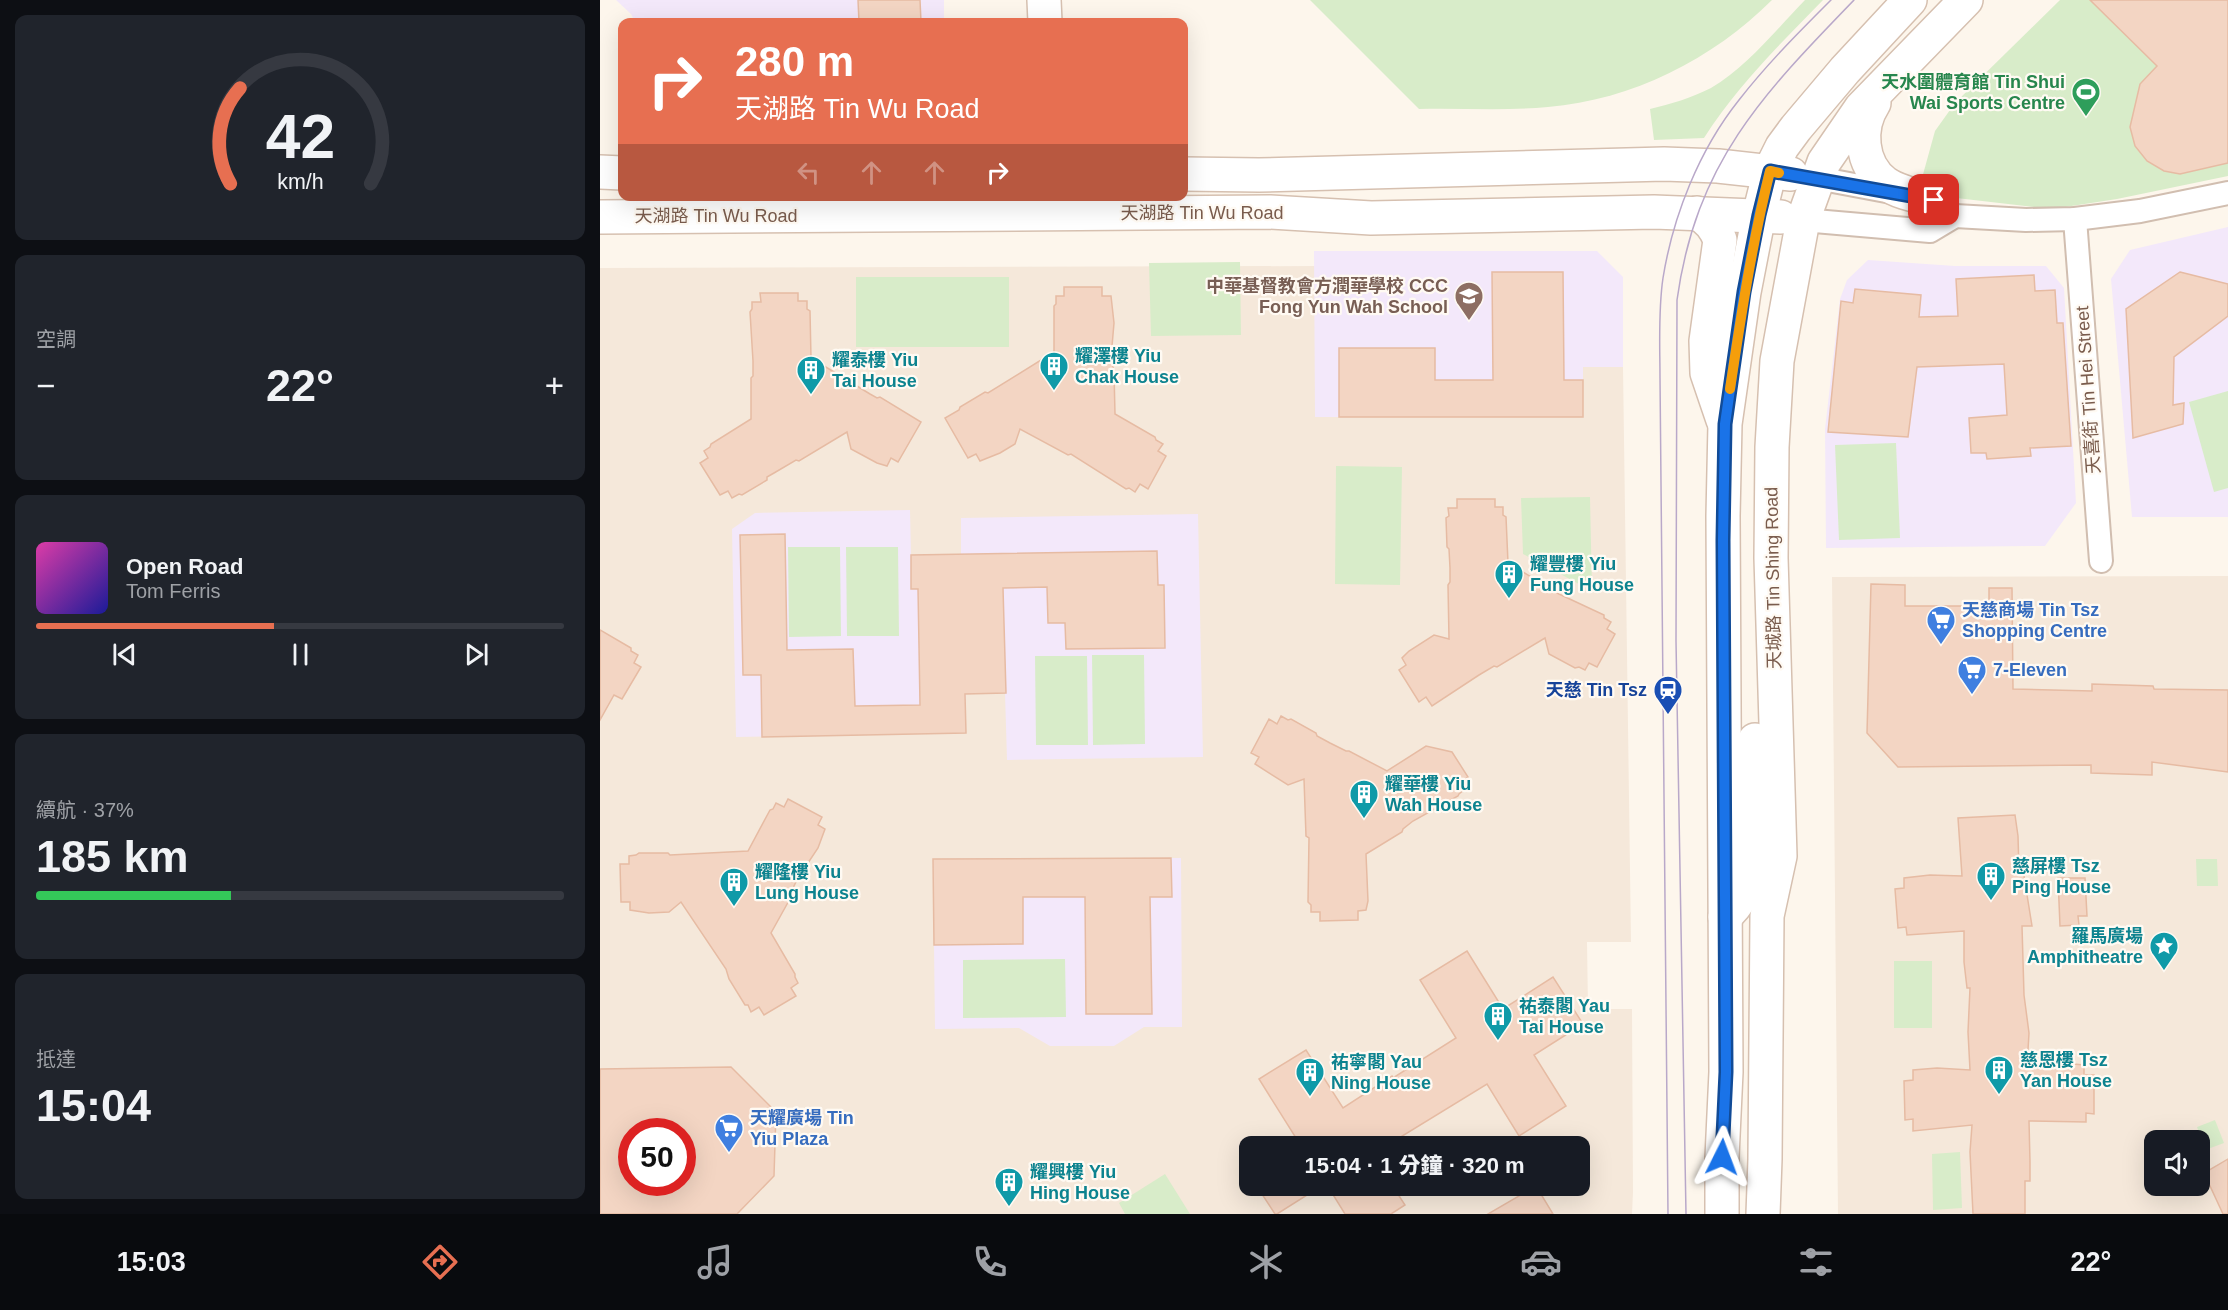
<!DOCTYPE html>
<html lang="zh-TW">
<meta charset="utf-8">
<style>
:root{--surface:#171b24;--page:#20242c;--text:#f1f3f6;--muted:#9ea1a6;--line:#363941;--accent:#e76f51}
body{margin:0;font-family:Arial,"Noto Sans TC",sans-serif;background:var(--page);color:var(--text);height:100vh;display:flex;flex-direction:column;font-size:22px;white-space:nowrap}
*{box-sizing:border-box;margin:0}
p{font-size:20px;color:var(--muted)}
.icon{flex:none;width:33px;height:33px;fill:none;stroke:currentColor;stroke-width:2;stroke-linecap:round;stroke-linejoin:round}
.map{position:relative;flex:1;overflow:hidden}
.panel{display:flex;flex-direction:column;gap:15px;padding:15px;background:#0d0f14;width:600px}
.panel>*{flex:none}
.top-card{position:absolute;left:18px;top:18px;width:570px;height:183px;border-radius:12px;box-shadow:0 6px 24px #0002;background:#e76f51;color:#fff;overflow:hidden}
.controls{position:absolute;left:1544px;top:1130px;display:grid;gap:12px}
.controls a{display:grid;place-items:center;width:66px;height:66px;border-radius:12px;background:var(--surface);box-shadow:0 6px 24px #0002;font-size:30px}
.speed{position:absolute;left:18px;top:1118px;display:flex;gap:12px;font-size:30px;font-weight:700;text-align:center}
.speed>*{display:grid;place-content:center;width:78px;height:78px;border-radius:50%;background:var(--surface);box-shadow:0 6px 24px #0002;line-height:1}
.speed .limit{border:9px solid #d22;background:#fff;color:#111}
.pin{position:absolute;display:grid;place-items:center;width:51px;height:51px;color:#fff;margin:-26px;border-radius:12px;box-shadow:0 3px 9px #0006}
.me{position:absolute;width:66px;margin:-33px;rotate:3deg;stroke-linejoin:round;filter:drop-shadow(0 0 4px #0008)}
.turn{display:flex;align-items:center;gap:21px;height:126px;padding:0 18px;font-size:27px}
.turn .icon{width:78px;height:78px;stroke-width:2.5}
.turn b{display:block;font-size:42px;line-height:51px}
.lanes{display:flex;align-items:center;height:57px;padding:0 18px;background:#0003;justify-content:center;gap:30px;direction:ltr}
.lanes .off{opacity:.35}
.big{font-size:45px;font-weight:800;line-height:1.1}
.panel .tile{flex:1;display:flex;flex-direction:column;justify-content:center;gap:9px;min-width:0;padding:0 21px;border-radius:12px;background:var(--page)}
.panel .dial{align-items:center;gap:0}
.dial svg{height:156px;overflow:visible;fill:none;stroke:var(--line);stroke-width:7;stroke-linecap:round;text-anchor:middle}
.dial text{fill:var(--text);stroke:none}
.song{display:flex;align-items:center;gap:18px}
.cover{width:72px;height:72px;border-radius:9px;background:linear-gradient(135deg,hsl(320 70% 55%),hsl(240 70% 35%))}
.played{height:6px;border-radius:3px;background:linear-gradient(90deg,var(--accent) 45%,var(--line) 45%)}
.keys{display:flex;justify-content:space-around;direction:ltr}
.heat{display:flex;justify-content:space-between;align-items:center;font-size:33px;direction:ltr}
.charge{height:9px;border-radius:4px;background:linear-gradient(90deg,#34c759 37%,var(--line) 0)}
.trip{position:absolute;left:639px;top:1136px;width:351px;height:60px;border-radius:12px;background:var(--surface);box-shadow:0 6px 24px #0002;font-weight:800;line-height:60px;text-align:center}
.menu{display:flex;height:96px;justify-content:space-around;align-items:center;background:#090b0e;color:var(--muted)}
.menu .icon{width:42px;height:42px}
.menu .active{color:var(--accent)}
.menu b{font-size:27px;color:var(--text)}
main{display:flex;flex:1;min-height:0}
.map>svg:first-child{display:block}
.residential{fill:#f5e8da;fill-rule:evenodd}
.education{fill:#f3e8fa}
.green{fill:#d8ecc9}
.building{fill:#f3d5c3;stroke:#e6bba3;stroke-width:1.5;fill-rule:evenodd}
.lines{fill:none;stroke-linecap:round;stroke-linejoin:round}
.minor-casing{stroke:#d1beb0;stroke-width:26}
.secondary-casing{stroke:#d6c0b0;stroke-width:36}
.minor{stroke:#fff;stroke-width:22}
.secondary{stroke:#fff;stroke-width:33}
.tram{stroke:#b9a8c9;stroke-width:1.5}
.route-casing{stroke:#114b97;stroke-width:15}
.route{stroke:#1a73e8;stroke-width:10}
.slow{stroke:#f59e0b;stroke-width:10}
.labels{text-anchor:middle;stroke-width:4.5;stroke-linejoin:round;paint-order:stroke}
.leisure-label{font-size:18px;font-weight:bold;fill:#27864d;stroke:#fffaf3;text-anchor:end}
.street-label{font-size:18px;fill:#7a5c4d;stroke:#fffaf3}
.education-label{font-size:18px;font-weight:bold;fill:#785e54;stroke:#fffaf3;text-anchor:end}
.culture-label{font-size:18px;font-weight:bold;fill:#0d838f;stroke:#fffaf3;text-anchor:start}
.shop-label{font-size:18px;font-weight:bold;fill:#366cbe;stroke:#fffaf3;text-anchor:start}
.transit-label{font-size:18px;font-weight:bold;fill:#164399;stroke:#fffaf3;text-anchor:end}
</style>
<main>
<section class="panel">
<div class="tile dial"><svg viewBox="0 0 100 80">
<path d="M14 69A42 42 0 1 1 86 69"/>
<path d="M14 69A42 42 0 0 1 19 20" stroke="#e76f51"/>
<text x="50" y="56" font-size="32" font-weight="700">42</text>
<text x="50" y="72" font-size="11">km/h</text>
</svg></div>
<div class="tile"><p>空調</p>
<div class="heat"><a>−</a><b class="big">22°</b><a>+</a></div>
</div>
<div class="tile">
<div class="song"><i class="cover"></i><div><b>Open Road</b><p>Tom Ferris</p></div></div>
<div class="played"></div>
<div class="keys"><svg class="icon" aria-label="previous" viewBox="0 0 24 24"><path d="M18 5L8 12l10 7zM5 5v14"/></svg><svg class="icon" aria-label="pause" viewBox="0 0 24 24"><path d="M8 5v14M16 5v14"/></svg><svg class="icon" aria-label="next" viewBox="0 0 24 24"><path d="M6 5l10 7-10 7zM19 5v14"/></svg></div>
</div>
<div class="tile"><p>續航 · 37%</p><b class="big">185 km</b><div class="charge"></div></div>
<div class="tile"><p>抵達</p><b class="big">15:04</b></div>
</section>
<div class="map">
<svg width="1628" height="1214" viewBox="0 0 1628 1214">
<rect width="100%" height="100%" fill="#fdf6ec"/>
<g class="residential">
<path d="M716,266L983,367H1023L1031,942H987L988,1009H1032L1033,1192L1032,1214H0V268ZM32,1131H82V1182H32ZM650,1146H980V1185H650Z"/>
<path d="M1628,576V1214H1238L1232,577ZM1554,1140H1599V1185H1554Z"/>
</g>
<g class="education">
<polygon points="16,0 344,0 344,22 35,22 31,14"/>
<polygon points="1628,227 1628,517 1532,517 1511,279 1530,250"/>
<polygon points="714,251 997,251 1023,277 1023,367 983,367 983,417 715,417"/>
<polygon points="1268,260 1355,266 1446,266 1464,288 1476,503 1445,546 1226,548 1225,429 1240,299 1247,280"/>
<polygon points="310,510 311,555 361,554 361,518 598,514 603,757 407,760 405,693 366,694 366,733 136,737 132,529 155,513"/>
<polygon points="581,858 582,1027 544,1027 514,1046 450,1046 419,1028 335,1029 333,859"/>
</g>
<g class="green">
<path d="M710,0H1172C1113,59 1032,100 948,107C906,111 862,108 819,109Z"/>
<path d="M1205,0H1223C1180,44 1137,86 1104,138L1054,140L1050,109C1071,104 1091,98 1111,88C1147,67 1176,30 1205,0Z"/>
<polygon points="1460,0 1628,0 1628,176 1517,199 1452,209 1339,196 1322,178 1335,131 1355,103"/>
<polygon points="640,262 641,335 551,336 549,263"/>
<rect x="256" y="277" width="153" height="70"/>
<polygon points="1628,391 1628,488 1614,492 1589,402"/>
<polygon points="1296,443 1300,538 1239,540 1235,445"/>
<polygon points="736,466 802,467 800,585 735,584"/>
<polygon points="990,497 992,591 923,554 921,498"/>
<polygon points="188,547 240,547 241,636 189,637"/>
<polygon points="246,547 298,547 299,636 247,636"/>
<polygon points="492,655 544,655 545,744 493,745"/>
<polygon points="435,656 487,656 488,745 436,745"/>
<polygon points="1596,859 1617,859 1618,886 1597,886"/>
<polygon points="465,959 466,1017 363,1018 363,960"/>
<rect x="1294" y="961" width="38" height="67"/>
<polygon points="1615,1120 1624,1143 1605,1150 1597,1127"/>
<polygon points="1360,1152 1362,1208 1333,1210 1332,1154"/>
<polygon points="565,1174 590,1214 525,1214 519,1203"/>
</g>
<g class="building">
<polygon points="258,0 320,0 321,22 259,22"/>
<polygon points="1490,0 1628,0 1628,163 1580,174 1564,171 1547,161 1535,146 1530,127 1540,84 1557,66"/>
<polygon points="892,272 963,272 964,380 983,380 983,417 739,417 739,348 835,348 835,380 893,380"/>
<polygon points="1580,272 1628,284 1628,316 1574,357 1573,405 1584,403 1583,424 1533,438 1526,309"/>
<polygon points="1434,275 1435,291 1455,290 1457,323 1463,323 1471,446 1430,448 1431,456 1387,459 1386,453 1371,453 1369,418 1407,415 1404,364 1317,367 1308,437 1228,432 1241,301 1253,303 1255,289 1321,295 1319,317 1358,316 1356,279"/>
<polygon points="464,287 502,287 502,296 511,296 514,323 511,358 514,372 515,414 555,437 556,440 563,444 558,451 566,456 548,489 540,484 535,492 529,488 526,489 471,454 468,455 420,429 415,444 400,453 380,461 376,454 368,458 345,418 359,410 360,407 385,392 388,393 454,352 454,306 456,304 456,296 464,296"/>
<polygon points="160,293 198,293 198,301 207,301 207,309 210,311 211,358 270,394 277,398 280,397 321,422 298,462 291,458 287,466 277,463 251,449 247,432 199,461 196,460 174,473 167,477 167,480 142,495 139,494 132,498 128,491 120,495 100,463 108,458 104,451 110,447 111,444 151,419 151,378 153,376 153,361 150,312 152,309 152,302 161,302"/>
<polygon points="857,499 895,499 895,507 903,507 903,515 906,517 908,563 959,594 1004,615 1004,618 1011,622 1007,629 1015,634 997,667 989,663 985,670 979,667 975,668 949,654 945,638 897,667 894,666 879,675 832,706 826,697 819,702 799,670 806,665 802,658 809,651 834,635 849,639 848,585 850,582 850,568 849,549 847,547 846,518 849,516 848,508 857,508"/>
<polygon points="185,534 187,650 253,649 255,706 320,705 318,589 311,589 311,555 557,551 558,585 564,585 565,648 466,649 465,623 448,623 447,587 403,588 406,693 365,694 366,733 162,737 161,675 143,675 140,535"/>
<polygon points="1271,584 1305,585 1305,606 1389,606 1389,588 1412,588 1413,689 1492,691 1492,684 1553,686 1554,689 1628,690 1628,772 1552,762 1552,775 1491,773 1491,765 1298,767 1267,733"/>
<polygon points="0,630 31,648 31,651 38,655 34,663 41,667 22,699 14,695 0,720"/>
<polygon points="681,716 688,720 691,719 716,733 717,736 730,743 746,751 749,751 787,771 826,746 852,752 868,777 861,782 865,789 859,794 858,796 813,821 803,829 802,832 766,854 768,901 766,910 758,911 758,920 720,921 720,912 711,912 711,905 708,902 709,838 706,836 704,779 688,785 655,764 659,757 651,753 669,719 677,724"/>
<polygon points="188,799 222,817 218,825 225,829 218,848 198,878 190,894 191,897 171,933 195,974 195,977 198,983 191,988 196,996 164,1015 159,1007 151,1012 148,1005 145,1005 129,979 126,969 81,902 69,912 49,913 30,910 30,902 21,902 20,864 29,864 29,856 36,855 39,853 68,853 70,855 148,851 170,810 173,809 176,803 184,807"/>
<polygon points="1415,815 1418,836 1419,871 1423,870 1432,926 1422,926 1424,995 1429,1033 1427,1067 1462,1063 1484,1065 1484,1075 1494,1075 1494,1114 1486,1113 1486,1122 1429,1121 1430,1162 1430,1181 1425,1181 1425,1214 1373,1214 1370,1152 1372,1125 1313,1131 1313,1119 1305,1120 1304,1081 1313,1080 1313,1070 1337,1068 1370,1070 1368,1032 1370,988 1367,988 1364,962 1364,931 1307,935 1306,927 1298,928 1295,889 1304,888 1304,878 1330,875 1362,876 1358,818"/>
<polygon points="571,858 572,897 550,897 552,1014 486,1014 485,897 423,897 423,944 334,945 333,859"/>
<polygon points="1458,878 1485,878 1487,916 1478,916 1479,925 1460,926"/>
<polygon points="867,951 903,1009 953,977 983,1024 934,1055 966,1106 919,1136 887,1084 786,1146 701,1146 659,1079 706,1050 743,1108 792,1076 793,1078 856,1038 820,980"/>
<path d="M131,1067L176,1112L174,1176L137,1214H0V1069ZM32,1131H82V1182H32Z"/>
<polygon points="1628,1159 1628,1214 1623,1214 1604,1173"/>
<polygon points="656,1185 723,1185 677,1214 675,1214"/>
<polygon points="727,1185 792,1185 805,1205 791,1214 745,1214"/>
<polygon points="936,1186 953,1214 888,1214"/>
</g>
<g class="lines">
<g class="minor-casing">
<g id="minor">
<polyline points="1217,178 1334,200 1355,216 1426,220 1475,219 1540,211 1628,193"/>
<polyline points="1475,219 1501,561"/>
<polyline points="1203,220 1330,231 1355,216"/>
</g>
</g>
<g class="secondary-casing">
<g id="secondary">
<polyline points="444,0 445,22"/>
<path d="M1274,103C1258,127 1260,164 1285,183C1299,193 1318,196 1334,200"/>
<polyline points="0,172 22,173"/>
<polyline points="584,174 659,175 1064,164 1118,166 1191,174"/>
<path d="M1097,213C1109,220 1115,227 1120,240L1106,341L1107,373L1123,420"/>
<polyline points="0,217 670,212 771,218 1054,212 1181,217"/>
<path d="M1125,917C1139,903 1148,889 1155,870V740"/>
<polyline points="1122,1214 1122,1157 1126,1072 1123,516 1125,424 1144,292 1159,215 1170,171 1182,147 1196,128 1245,70 1310,0"/>
<polyline points="1163,1214 1165,1159 1167,916 1180,856 1171,558 1172,447 1177,361 1203,220 1224,162 1261,108 1366,0"/>
</g>
</g>
<use href="#minor" class="minor"/>
<use href="#secondary" class="secondary"/>
<g class="tram">
<path d="M1068,1214L1060,378C1060,346 1058,311 1063,278C1073,216 1099,150 1139,100C1167,64 1199,32 1231,0"/>
<path d="M1086,1214L1076,641L1077,300C1096,163 1162,95 1254,0"/>
</g>
</g>
<g class="lines">
<g class="route-casing">
<polyline id="route" points="1122,1157 1126,1072 1123,540 1125,424 1144,292 1159,215 1170,171 1334,200"/>
</g>
<use href="#route" class="route"/>
<path class="slow" d="M1130,389C1141,316 1152,243 1170,171L1179,173"/>
</g>
<defs>
<g id="stadium-pin" transform="scale(1.5)"><path d="M0 17L-7.5 6A9.5 9.5 0 1 1 7.5 6Z" fill="#2e9e5b" stroke="#fffaf3"/><path d="M0-5a6.5 5 0 1 0 0 10a6.5 5 0 1 0 0-10ZM-3.5-1.8h7v3.6h-7Z" fill="#fff"/></g>
<g id="school-pin" transform="scale(1.5)"><path d="M0 17L-7.5 6A9.5 9.5 0 1 1 7.5 6Z" fill="#8d6e63" stroke="#fffaf3"/><path d="M0-5L7-2L0 1L-7-2ZM-4 1L0 2.5L4 1V4Q0 6-4 4Z" fill="#fff"/></g>
<g id="building-pin" transform="scale(1.5)"><path d="M0 17L-7.5 6A9.5 9.5 0 1 1 7.5 6Z" fill="#0f9aa8" stroke="#fffaf3"/><path d="M-4-6H4V6H1V3H-1V6H-4ZM-2.5-4.3h1.7v1.8h-1.7ZM.8-4.3h1.7v1.8H.8ZM-2.5-1h1.7V.8h-1.7ZM.8-1h1.7V.8H.8Z" fill="#fff"/></g>
<g id="supermarket-pin" transform="scale(1.5)"><path d="M0 17L-7.5 6A9.5 9.5 0 1 1 7.5 6Z" fill="#3f7fe0" stroke="#fffaf3"/><path d="M-6-5.5h2.5l.6 2H6L4.5 2H-2.5L-4.4-4H-6ZM-1.5 3.2a1.3 1.3 0 1 0 .1 0ZM3 3.2a1.3 1.3 0 1 0 .1 0Z" fill="#fff"/></g>
<g id="station-pin" transform="scale(1.5)"><path d="M0 17L-7.5 6A9.5 9.5 0 1 1 7.5 6Z" fill="#1a4fb4" stroke="#fffaf3"/><path d="M-3-6H3Q5-6 5-4V2Q5 4 3 4L4.5 6H3L1.5 4h-3L-3 6H-4.5L-3 4Q-5 4-5 2V-4Q-5-6-3-6ZM-3.5-4v3h7v-3ZM-3.5 1v1.5H-2V1ZM2 1v1.5H3.5V1Z" fill="#fff"/></g>
<g id="sight-pin" transform="scale(1.5)"><path d="M0 17L-7.5 6A9.5 9.5 0 1 1 7.5 6Z" fill="#0f9aa8" stroke="#fffaf3"/><path d="M0-6L1.8-2.2L6-1.7L2.9 1.2L3.7 5.4L0 3.3L-3.7 5.4L-2.9 1.2L-6-1.7L-1.8-2.2Z" fill="#fff"/></g>
</defs>
<g fill-rule="evenodd">
<use href="#stadium-pin" x="1486" y="92"/>
<use href="#school-pin" x="869" y="296"/>
<use href="#building-pin" x="454" y="366"/>
<use href="#building-pin" x="211" y="370"/>
<use href="#building-pin" x="909" y="574"/>
<use href="#supermarket-pin" x="1341" y="620"/>
<use href="#supermarket-pin" x="1372" y="670"/>
<use href="#station-pin" x="1068" y="690"/>
<use href="#building-pin" x="764" y="794"/>
<use href="#building-pin" x="1391" y="876"/>
<use href="#building-pin" x="134" y="882"/>
<use href="#sight-pin" x="1564" y="946"/>
<use href="#building-pin" x="898" y="1016"/>
<use href="#building-pin" x="1399" y="1070"/>
<use href="#building-pin" x="710" y="1072"/>
<use href="#supermarket-pin" x="129" y="1128"/>
<use href="#building-pin" x="409" y="1182"/>
</g>
<g class="labels">
<g class="leisure-label">
<text x="1465" y="88">天水圍體育館 Tin Shui<tspan x="1465" dy="21">Wai Sports Centre</tspan></text>
</g>
<g class="street-label">
<text x="602" y="219">天湖路 Tin Wu Road</text>
<text x="116" y="222">天湖路 Tin Wu Road</text>
<text transform="translate(1488 390) rotate(-94)" y="6">天喜街 Tin Hei Street</text>
<text transform="translate(1173 578) rotate(-91)" y="6">天城路 Tin Shing Road</text>
</g>
<g class="education-label">
<text x="848" y="292">中華基督教會方潤華學校 CCC<tspan x="848" dy="21">Fong Yun Wah School</tspan></text>
</g>
<g class="culture-label">
<text x="475" y="362">耀澤樓 Yiu<tspan x="475" dy="21">Chak House</tspan></text>
<text x="232" y="366">耀泰樓 Yiu<tspan x="232" dy="21">Tai House</tspan></text>
<text x="930" y="570">耀豐樓 Yiu<tspan x="930" dy="21">Fung House</tspan></text>
<text x="785" y="790">耀華樓 Yiu<tspan x="785" dy="21">Wah House</tspan></text>
<text x="1412" y="872">慈屏樓 Tsz<tspan x="1412" dy="21">Ping House</tspan></text>
<text x="155" y="878">耀隆樓 Yiu<tspan x="155" dy="21">Lung House</tspan></text>
<text x="1543" y="942" text-anchor="end">羅馬廣場<tspan x="1543" dy="21">Amphitheatre</tspan></text>
<text x="919" y="1012">祐泰閣 Yau<tspan x="919" dy="21">Tai House</tspan></text>
<text x="1420" y="1066">慈恩樓 Tsz<tspan x="1420" dy="21">Yan House</tspan></text>
<text x="731" y="1068">祐寧閣 Yau<tspan x="731" dy="21">Ning House</tspan></text>
<text x="430" y="1178">耀興樓 Yiu<tspan x="430" dy="21">Hing House</tspan></text>
</g>
<g class="shop-label">
<text x="1362" y="616">天慈商場 Tin Tsz<tspan x="1362" dy="21">Shopping Centre</tspan></text>
<text x="1393" y="676">7-Eleven</text>
<text x="150" y="1124">天耀廣場 Tin<tspan x="150" dy="21">Yiu Plaza</tspan></text>
</g>
<g class="transit-label">
<text x="1047" y="696">天慈 Tin Tsz</text>
</g>
</g>
</svg>
<div class="controls">
<a><svg class="icon" aria-label="sound" viewBox="0 0 24 24"><path d="M4 9h4l5-4v14l-5-4H4zM17 9q2 3 0 6"/></svg></a>
</div>
<div class="speed"><div class="limit">50</div></div>
<div class="pin" style="left:1334px;top:200px;background:#d93025"><svg class="icon" aria-label="arrive" viewBox="0 0 24 24"><path d="M6 21V4h12l-3 4 3 4H6"/></svg></div>
<svg class="me" style="left:1122px;top:1157px" viewBox="-20 -20 40 40"><path d="M0-17L14 15 0 8-14 15z" fill="#1a73e8" stroke="#fff" stroke-width="4"/></svg>
<div class="trip">15:04 · 1 分鐘 · 320 m</div>
<div class="top-card">
<div class="turn"><svg class="icon" aria-label="right" viewBox="0 0 24 24"><path d="M7 20v-9h11M14 6l5 5-5 5"/></svg><div><b>280 m</b>天湖路 Tin Wu Road</div></div>
<div class="lanes"><svg class="icon off" aria-label="left" viewBox="0 0 24 24"><path d="M17 20v-9H6M10 6l-5 5 5 5"/></svg><svg class="icon off" aria-label="ahead" viewBox="0 0 24 24"><path d="M12 20V5M6 11l6-6 6 6"/></svg><svg class="icon off" aria-label="ahead" viewBox="0 0 24 24"><path d="M12 20V5M6 11l6-6 6 6"/></svg><svg class="icon" aria-label="right" viewBox="0 0 24 24"><path d="M7 20v-9h11M14 6l5 5-5 5"/></svg></div>
</div>
</div>
</main>
<nav class="menu">
<b>15:03</b>
<svg class="icon active" aria-label="directions" viewBox="0 0 24 24"><path d="M12 3l9 9-9 9-9-9zM9 14v-3h6M13 9l2 2-2 2"/></svg>
<svg class="icon" aria-label="music" viewBox="0 0 24 24"><path d="M9 18V5l10-2v13"/><circle cx="6" cy="18" r="3"/><circle cx="16" cy="16" r="3"/></svg>
<svg class="icon" aria-label="phone" viewBox="0 0 24 24"><path d="M5 4h4l2 5-3 2q2 4 5 5l2-3 5 2v4C11 20 4 13 5 4z"/></svg>
<svg class="icon" aria-label="climate" viewBox="0 0 24 24"><path d="M12 3v18M4 7l16 10M4 17L20 7"/></svg>
<svg class="icon" aria-label="car" viewBox="0 0 24 24"><path d="M5 17H2v-5l4-1 3-4h7l3 4 3 1v5h-3M9 17h6M6 11h13"/><circle cx="7" cy="17" r="2"/><circle cx="17" cy="17" r="2"/></svg>
<svg class="icon" aria-label="filters" viewBox="0 0 24 24"><path d="M4 7h16M4 17h16"/><circle cx="9" cy="7" r="2"/><circle cx="15" cy="17" r="2"/></svg>
<b>22°</b>
</nav>
